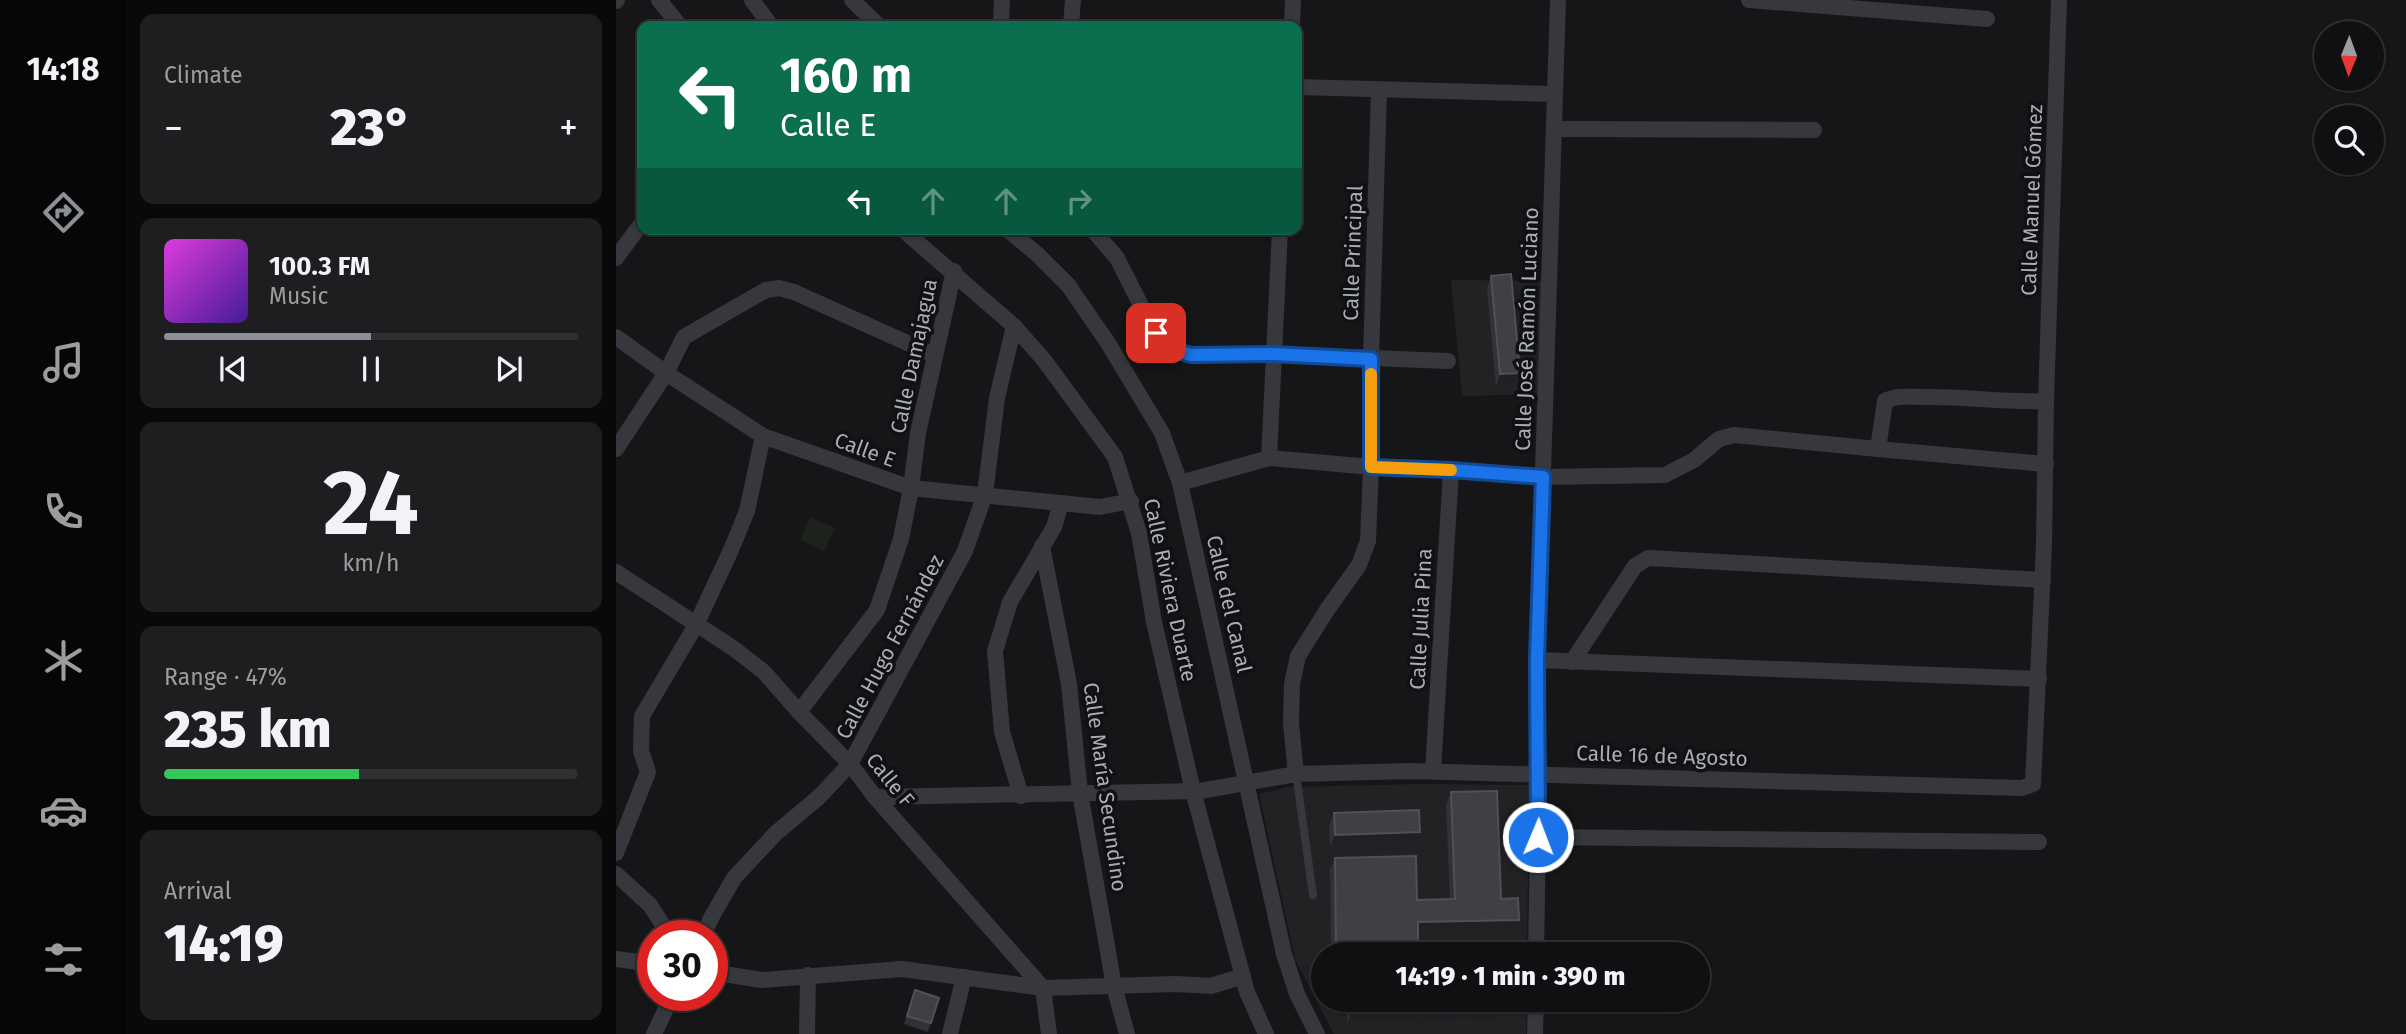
<!DOCTYPE html>
<meta charset="utf-8">
<style>
:root{--surface:#101012;--page:#1e1e20;--text:#f1f3f6;--muted:#9c9d9f;--line:#303032;--accent:#8c9099}
body{margin:0;font-family:"Fira Sans",sans-serif;background:var(--page);color:var(--text);height:100vh;display:flex;flex-direction:column;font-size:26px;white-space:nowrap}
*{box-sizing:border-box;margin:0}
p{font-size:23px;color:var(--muted)}
.icon{flex:none;width:38px;height:38px;fill:none;stroke:currentColor;stroke-width:2;stroke-linecap:round;stroke-linejoin:round}
.map{position:relative;flex:1;overflow:hidden}
.sheet{display:flex;flex-direction:column;gap:14px;padding:14px;background:#09090a;width:490px}
.sheet>*{flex:none}
.banner{position:absolute;left:21px;top:21px;width:665px;height:214px;border-radius:14px;box-shadow:0 2px 5px #0004,0 0 0 2px var(--line);background:#0b6e4f;color:#fff;overflow:hidden}
.needle{width:46px;rotate:181deg}
.tools{position:absolute;left:1698px;top:21px;display:grid;gap:14px}
.tools a{display:grid;place-items:center;width:70px;height:70px;border-radius:50%;background:var(--surface);box-shadow:0 2px 5px #0004,0 0 0 2px var(--line);font-size:35px}
.speed{position:absolute;left:21px;top:920px;display:flex;gap:14px;font-size:35px;font-weight:700;text-align:center}
.speed>*{display:grid;place-content:center;width:91px;height:91px;border-radius:50%;background:var(--surface);box-shadow:0 2px 5px #0004,0 0 0 2px var(--line);line-height:1}
.speed .limit{border:10px solid #d22;background:#fff;color:#111}
.pin{position:absolute;display:grid;place-items:center;width:60px;height:60px;color:#fff;margin:-30px;border-radius:14px;box-shadow:0 4px 10px #0006}
.me{position:absolute;width:77px;margin:-38px;rotate:1deg;stroke-linejoin:round;filter:drop-shadow(0 0 5px #0008)}
.turn{display:flex;align-items:center;gap:24px;height:147px;padding:0 28px;font-size:32px}
.turn .icon{width:91px;height:91px;stroke-width:2.5}
.turn b{display:block;font-size:49px;line-height:60px}
.lanes{display:flex;align-items:center;height:66px;padding:0 28px;background:#0003;justify-content:center;gap:35px;direction:ltr}
.lanes .off{opacity:.35}
.big{font-size:52px;font-weight:800;line-height:1.1}
.sheet .card{flex:1;display:flex;flex-direction:column;justify-content:center;gap:10px;min-width:0;padding:0 24px;border-radius:14px;background:var(--page)}
.sheet .dial{align-items:center;gap:0}
.dial b{font-size:91px;line-height:1}
.song{display:flex;align-items:center;gap:21px}
.cover{width:84px;height:84px;border-radius:10px;background:linear-gradient(135deg,hsl(300 70% 55%),hsl(260 70% 35%))}
.played{height:7px;border-radius:4px;background:linear-gradient(90deg,var(--accent) 50%,var(--line) 50%)}
.keys{display:flex;justify-content:space-around;direction:ltr}
.heat{display:flex;justify-content:space-between;align-items:center;font-size:38px;direction:ltr}
.charge{height:10px;border-radius:5px;background:linear-gradient(90deg,#34c759 47%,var(--line) 0)}
.trip{position:absolute;left:695px;top:942px;width:399px;height:70px;border-radius:35px;background:var(--surface);box-shadow:0 2px 5px #0004,0 0 0 2px var(--line);font-weight:800;line-height:70px;text-align:center}
main{display:flex;flex:1;min-height:0}
.menu{display:flex;flex-direction:column;width:126px;justify-content:space-around;align-items:center;background:#060607;color:var(--muted)}
.menu .icon{width:49px;height:49px}
.menu .active{color:var(--accent)}
.menu b{font-size:32px;color:var(--text)}
.map>svg:first-child{display:block}
.built{fill:#222225}
.pitch{fill:#1c231d}
.lines{fill:none;stroke-linecap:round;stroke-linejoin:round}
.service{stroke:#37383d;stroke-width:8}
.minor{stroke:#37383d;stroke-width:16}
.wall{fill:#323236}
.shaded-wall{fill:#212124}
.building{fill:#3f3f44;stroke:#4f5156;stroke-width:2}
.route-casing{stroke:#114b97;stroke-width:18}
.route{stroke:#1a73e8;stroke-width:12}
.slow{stroke:#f59e0b;stroke-width:12}
.labels{text-anchor:middle;stroke-width:7;stroke-linejoin:round;paint-order:stroke}
.street-label{font-size:21px;fill:#a8adb8;stroke:#111113}
</style>
<main>
<nav class="menu">
<b>14:18</b>
<svg class="icon active" aria-label="directions" viewBox="0 0 24 24"><path d="M12 3l9 9-9 9-9-9zM9 14v-3h6M13 9l2 2-2 2"/></svg>
<svg class="icon" aria-label="music" viewBox="0 0 24 24"><path d="M9 18V5l10-2v13"/><circle cx="6" cy="18" r="3"/><circle cx="16" cy="16" r="3"/></svg>
<svg class="icon" aria-label="phone" viewBox="0 0 24 24"><path d="M5 4h4l2 5-3 2q2 4 5 5l2-3 5 2v4C11 20 4 13 5 4z"/></svg>
<svg class="icon" aria-label="climate" viewBox="0 0 24 24"><path d="M12 3v18M4 7l16 10M4 17L20 7"/></svg>
<svg class="icon" aria-label="car" viewBox="0 0 24 24"><path d="M5 17H2v-5l4-1 3-4h7l3 4 3 1v5h-3M9 17h6M6 11h13"/><circle cx="7" cy="17" r="2"/><circle cx="17" cy="17" r="2"/></svg>
<svg class="icon" aria-label="filters" viewBox="0 0 24 24"><path d="M4 7h16M4 17h16"/><circle cx="9" cy="7" r="2"/><circle cx="15" cy="17" r="2"/></svg>
</nav>
<section class="sheet">
<div class="card"><p>Climate</p>
<div class="heat"><a>−</a><b class="big">23°</b><a>+</a></div>
</div>
<div class="card">
<div class="song"><i class="cover"></i><div><b>100.3 FM</b><p>Music</p></div></div>
<div class="played"></div>
<div class="keys"><svg class="icon" aria-label="previous" viewBox="0 0 24 24"><path d="M18 5L8 12l10 7zM5 5v14"/></svg><svg class="icon" aria-label="pause" viewBox="0 0 24 24"><path d="M8 5v14M16 5v14"/></svg><svg class="icon" aria-label="next" viewBox="0 0 24 24"><path d="M6 5l10 7-10 7zM19 5v14"/></svg></div>
</div>
<div class="card dial"><b>24</b><p>km/h</p></div>
<div class="card"><p>Range · 47%</p><b class="big">235 km</b><div class="charge"></div></div>
<div class="card"><p>Arrival</p><b class="big">14:19</b></div>
</section>
<div class="map">
<svg width="1790" height="1034" viewBox="0 0 1790 1034">
<rect width="100%" height="100%" fill="#161618"/>
<g class="built">
<polygon points="835,280 926,281 926,394 846,396"/>
<polygon points="806,784 913,785 911,954 707,954 707,999 911,999 910,1034 718,1034 679,959 643,794 671,787"/>
</g>
<g class="pitch">
<polygon points="919,290 923,343 898,345 894,292"/>
<polygon points="194,517 219,528 208,551 184,540"/>
</g>
<g class="lines">
<polyline class="service" points="680,774 697,895"/>
<g class="minor">
<polyline points="43,0 64,26"/>
<polyline points="136,0 155,26"/>
<polyline points="236,0 263,26"/>
<polyline points="1133,0 1371,19"/>
<polyline points="0,1 1,0"/>
<polyline points="385,26 386,0"/>
<polyline points="455,26 457,0"/>
<polyline points="676,26 677,0"/>
<polyline points="681,87 939,94"/>
<polyline points="938,129 1198,130"/>
<polyline points="286,229 398,326 428,360 499,457 523,533 538,622 577,791 631,992 650,1034"/>
<polyline points="391,229 422,255 452,285 492,343 546,433 564,483 668,954 681,994 701,1034"/>
<polyline points="476,229 501,258 539,333 556,349 574,355 657,354 832,361"/>
<polyline points="0,258 26,223"/>
<polyline points="0,337 50,373 147,436 295,488 484,507 515,501"/>
<polyline points="0,449 50,373 68,337 150,290 163,288 178,292 318,355"/>
<polyline points="1262,449 1430,464"/>
<polyline points="653,458 664,229"/>
<path d="M564,483L653,458L755,467L835,470L927,477L1049,475L1078,460L1103,439L1118,435L1262,449L1269,401C1281,395 1293,397 1307,397C1348,396 1389,403 1430,401"/>
<polyline points="426,546 453,684 464,793 498,986 511,1034"/>
<polyline points="0,572 117,648 148,672 183,712 234,764 259,797 427,988 433,1034"/>
<polyline points="921,660 1423,679"/>
<polyline points="956,662 1019,566 1032,558 1427,580"/>
<polyline points="183,712 261,610 285,539 295,488 302,433 338,271"/>
<polyline points="817,771 835,470"/>
<polyline points="680,774 675,723 676,684 682,656 711,610 743,565 752,541 755,467 755,359 763,90"/>
<polyline points="405,796 386,732 379,651 394,602 438,527 445,503"/>
<polyline points="259,797 584,791 680,774 794,771 1406,788 1417,784 1428,545 1430,401 1443,0"/>
<polyline points="922,837 1423,842"/>
<polyline points="0,853 32,772 25,751 26,716 80,625 115,550 131,511 147,436"/>
<polyline points="0,874 34,905 54,936"/>
<polyline points="87,936 95,918 118,878 160,833 203,797 234,764 349,551 369,494 381,398 398,326"/>
<polyline points="920,954 923,774 921,660 942,0"/>
<polyline points="0,959 37,964"/>
<polyline points="96,972 145,980 286,969 427,988 560,984 595,986 627,976"/>
<polyline points="38,1034 56,996"/>
<polyline points="191,1034 192,975"/>
<polyline points="334,1034 348,977"/>
<polyline points="919,1034 920,999"/>
</g>
</g>
<g class="wall">
<polygon points="875,276 900,385 880,387 871,289"/>
<polygon points="835,792 885,899 898,933 802,934 802,945 886,954 715,954 714,870 719,858 801,900 834,899 830,805"/>
<polygon points="718,813 804,832 800,845 714,847 713,826"/>
<polygon points="299,990 323,998 312,1032 288,1024"/>
<polygon points="733,999 888,999 888,1010 884,1022 731,1024 732,1002"/>
</g>
<g class="shaded-wall">
<polygon points="904,373 900,385 880,387 884,374"/>
<polygon points="804,832 800,845 714,847 719,835"/>
<polygon points="903,920 898,933 798,934 802,922"/>
<polygon points="888,1010 884,1022 731,1024 736,1011"/>
</g>
<g class="building">
<polygon points="895,274 904,373 884,374 875,276"/>
<polygon points="881,791 885,899 902,898 903,920 802,922 802,945 886,944 886,954 720,954 719,858 800,856 801,900 839,899 835,792"/>
<polygon points="803,810 804,832 719,835 718,813"/>
<polygon points="299,990 323,998 315,1023 291,1016"/>
<polygon points="736,999 888,999 888,1010 736,1011"/>
</g>
<g class="lines">
<g class="route-casing">
<polyline id="route" points="540,333 556,349 575,355 657,354 755,359 755,467 835,470 927,477 921,660 922,837"/>
</g>
<use href="#route" class="route"/>
<polyline class="slow" points="755,374 755,467 835,470"/>
</g>
<g class="labels">
<g class="street-label">
<text transform="translate(1416 200) rotate(-88)" y="7">Calle Manuel Gómez</text>
<text transform="translate(737 253) rotate(-88)" y="7">Calle Principal</text>
<text transform="translate(911 329) rotate(-88)" y="7">Calle José Ramón Luciano</text>
<text transform="translate(298 356) rotate(-78)" y="7">Calle Damajagua</text>
<text transform="translate(249 450) rotate(20)" y="7">Calle E</text>
<text transform="translate(554 590) rotate(78)" y="7">Calle Riviera Duarte</text>
<text transform="translate(613 604) rotate(77)" y="7">Calle del Canal</text>
<text transform="translate(805 619) rotate(-87)" y="7">Calle Julia Pina</text>
<text transform="translate(274 647) rotate(-62)" y="7">Calle Hugo Fernández</text>
<text transform="translate(1046 756) rotate(2)" y="7">Calle 16 de Agosto</text>
<text transform="translate(274 780) rotate(51)" y="7">Calle F</text>
<text transform="translate(489 787) rotate(82)" y="7">Calle María Secundino</text>
</g>
</g>
</svg>
<div class="tools">
<a><svg class="needle" viewBox="-14 -14 28 28"><path d="M0-13l5 13h-10z" fill="#e53935"/><path d="M0 13l5-13h-10z" fill="#9c9d9f"/></svg></a>
<a><svg class="icon" aria-label="search" viewBox="0 0 24 24"><circle cx="10" cy="10" r="6"/><path d="M15 15l6 6"/></svg></a>
</div>
<div class="speed"><div class="limit">30</div></div>
<div class="pin" style="left:540px;top:333px;background:#d93025"><svg class="icon" aria-label="arrive" viewBox="0 0 24 24"><path d="M6 21V4h12l-3 4 3 4H6"/></svg></div>
<svg class="me" style="left:922px;top:837px" viewBox="-20 -20 40 40"><circle r="17" fill="#1a73e8" stroke="#fff" stroke-width="3"/><path d="M0-11L8 9 0 5-8 9z" fill="#fff"/></svg>
<div class="trip">14:19 · 1 min · 390 m</div>
<div class="banner">
<div class="turn"><svg class="icon" aria-label="left" viewBox="0 0 24 24"><path d="M17 20v-9H6M10 6l-5 5 5 5"/></svg><div><b>160 m</b>Calle E</div></div>
<div class="lanes"><svg class="icon" aria-label="left" viewBox="0 0 24 24"><path d="M17 20v-9H6M10 6l-5 5 5 5"/></svg><svg class="icon off" aria-label="ahead" viewBox="0 0 24 24"><path d="M12 20V5M6 11l6-6 6 6"/></svg><svg class="icon off" aria-label="ahead" viewBox="0 0 24 24"><path d="M12 20V5M6 11l6-6 6 6"/></svg><svg class="icon off" aria-label="right" viewBox="0 0 24 24"><path d="M7 20v-9h11M14 6l5 5-5 5"/></svg></div>
</div>
</div>
</main>
